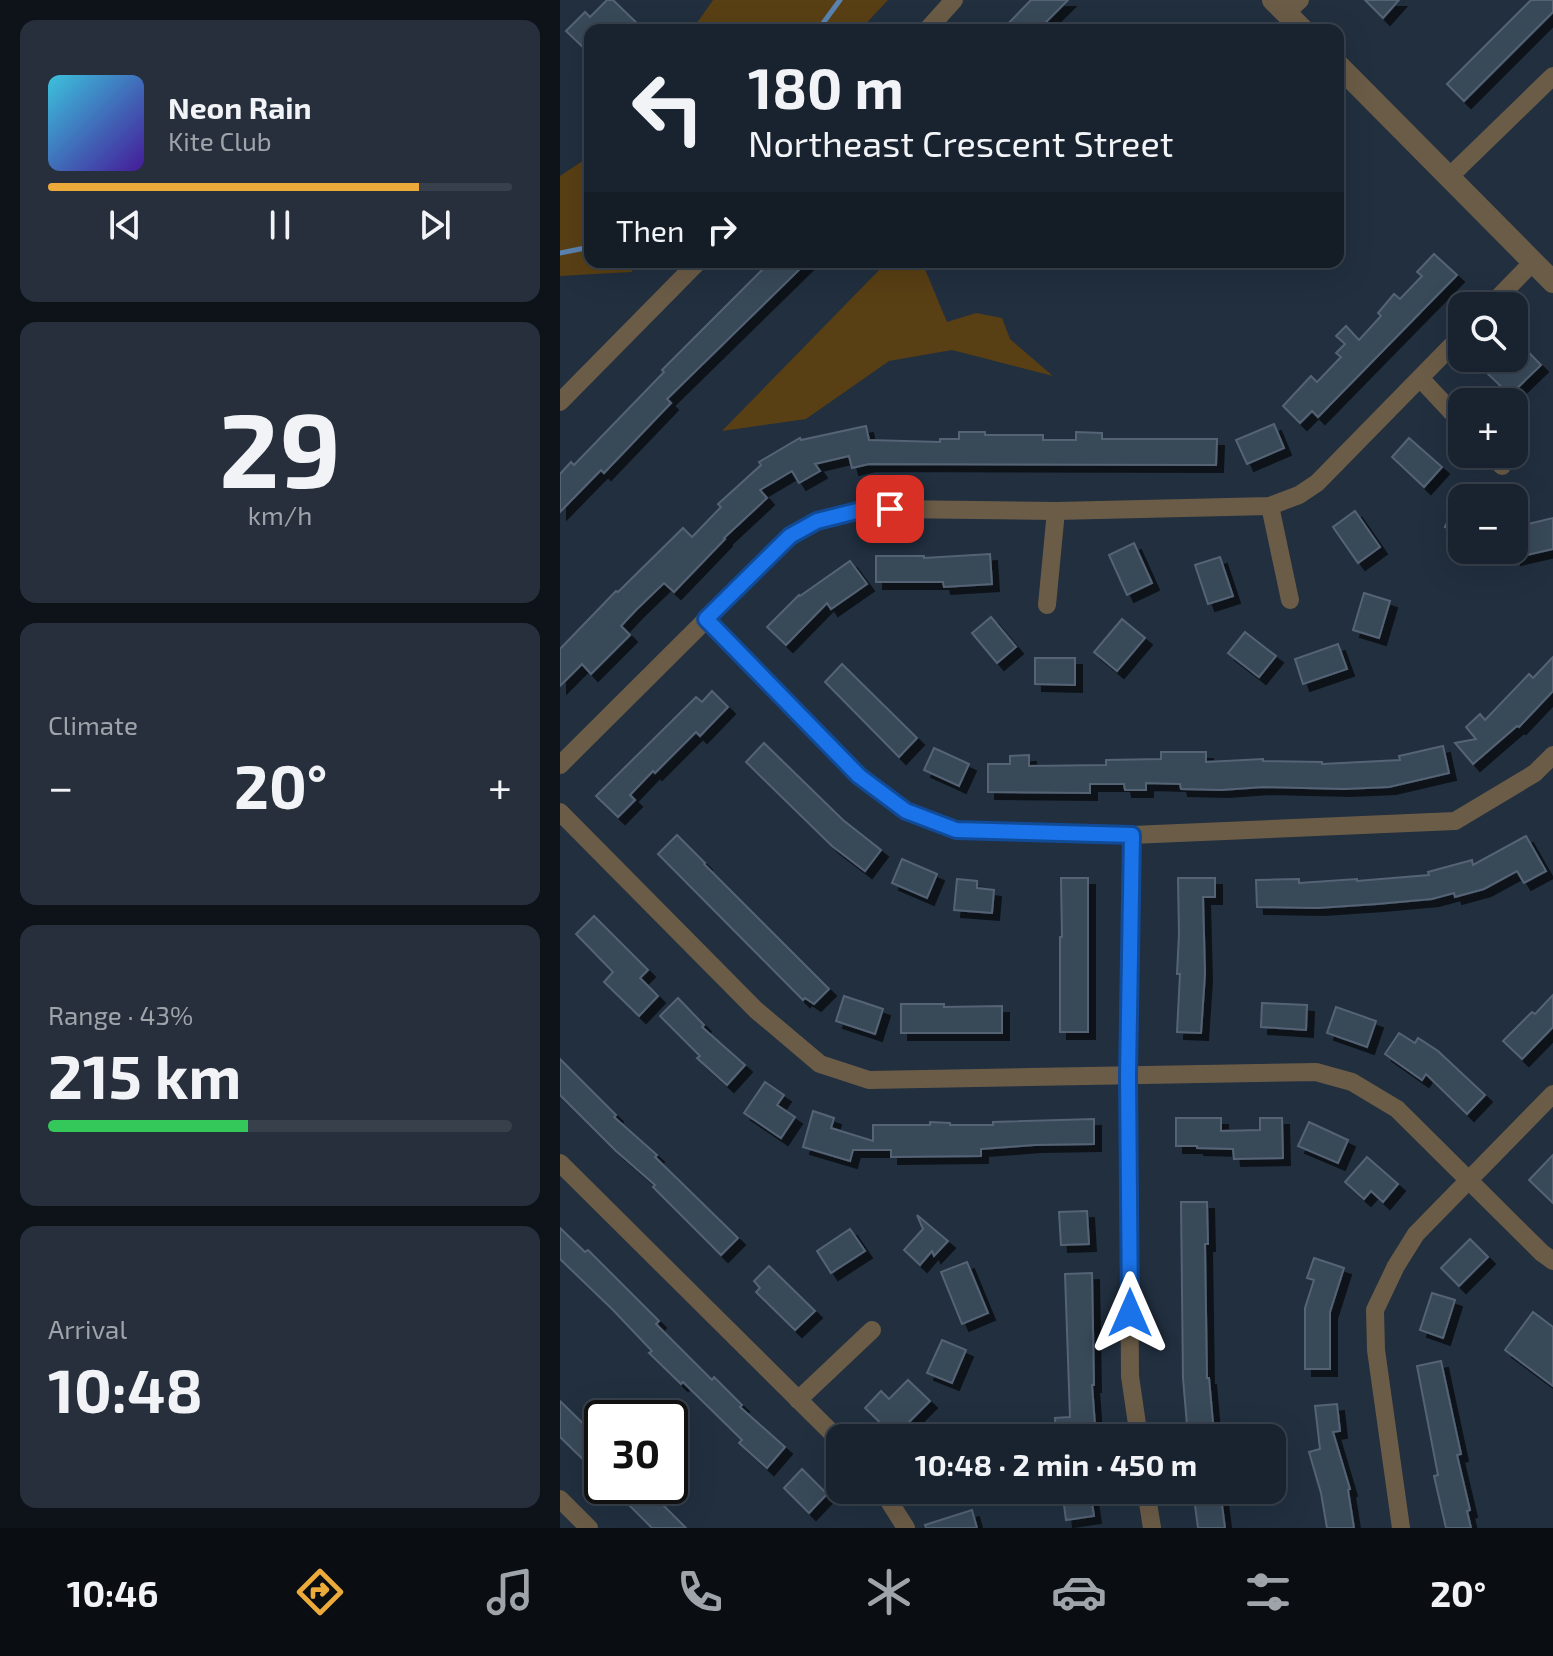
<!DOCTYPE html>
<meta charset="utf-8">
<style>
:root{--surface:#19232f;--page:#262f3b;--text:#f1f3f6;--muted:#9fa4aa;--line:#37404b;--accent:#ebaa39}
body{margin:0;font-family:"Exo 2",sans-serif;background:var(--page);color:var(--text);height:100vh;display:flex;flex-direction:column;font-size:30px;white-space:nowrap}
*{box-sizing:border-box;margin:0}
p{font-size:26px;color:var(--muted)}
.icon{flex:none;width:44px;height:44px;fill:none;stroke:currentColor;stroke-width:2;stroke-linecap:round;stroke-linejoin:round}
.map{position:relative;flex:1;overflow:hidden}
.details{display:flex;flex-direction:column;gap:20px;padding:20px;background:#0e131a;width:560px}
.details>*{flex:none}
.banner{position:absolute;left:24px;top:24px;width:760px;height:244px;border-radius:16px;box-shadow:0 8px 32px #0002,0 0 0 2px var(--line);background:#19232f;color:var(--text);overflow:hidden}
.fabs{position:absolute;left:888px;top:292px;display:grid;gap:16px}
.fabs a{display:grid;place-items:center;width:80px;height:80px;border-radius:16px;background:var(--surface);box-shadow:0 8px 32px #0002,0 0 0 2px var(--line);font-size:40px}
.speed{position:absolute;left:24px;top:1400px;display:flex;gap:16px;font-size:40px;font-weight:700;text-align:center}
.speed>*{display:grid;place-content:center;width:104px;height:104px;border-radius:50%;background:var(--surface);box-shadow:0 8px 32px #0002,0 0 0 2px var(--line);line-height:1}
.speed .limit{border:4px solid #111;border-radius:12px;background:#fff;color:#111}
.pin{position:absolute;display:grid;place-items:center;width:68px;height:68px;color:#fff;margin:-34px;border-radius:16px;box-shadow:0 4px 12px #0006}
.me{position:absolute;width:88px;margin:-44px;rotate:0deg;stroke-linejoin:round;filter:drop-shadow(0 0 6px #0008)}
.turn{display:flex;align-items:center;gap:28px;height:168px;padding:0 32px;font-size:36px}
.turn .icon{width:104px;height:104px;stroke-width:2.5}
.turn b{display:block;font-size:56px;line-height:68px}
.then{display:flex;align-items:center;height:76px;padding:0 32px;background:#0003;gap:16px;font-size:30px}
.big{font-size:60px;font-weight:700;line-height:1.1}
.details .widget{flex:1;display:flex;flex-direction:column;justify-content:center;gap:12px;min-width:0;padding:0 28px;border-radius:16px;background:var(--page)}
.details .dial{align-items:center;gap:0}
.dial b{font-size:104px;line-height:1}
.song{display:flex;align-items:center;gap:24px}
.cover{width:96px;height:96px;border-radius:12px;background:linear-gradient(135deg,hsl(190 70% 55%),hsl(260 70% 35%))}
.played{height:8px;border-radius:4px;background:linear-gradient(90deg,var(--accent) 80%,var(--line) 80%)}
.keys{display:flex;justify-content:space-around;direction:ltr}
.heat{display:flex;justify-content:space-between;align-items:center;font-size:44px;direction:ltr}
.charge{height:12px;border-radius:6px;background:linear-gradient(90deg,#34c759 43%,var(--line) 0)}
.trip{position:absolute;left:266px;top:1424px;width:460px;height:80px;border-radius:16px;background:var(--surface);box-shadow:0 8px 32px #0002,0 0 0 2px var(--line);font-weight:700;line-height:80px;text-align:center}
.tabs{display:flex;height:128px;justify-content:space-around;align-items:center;background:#0a0e13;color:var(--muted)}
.tabs .icon{width:56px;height:56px}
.tabs .active{color:var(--accent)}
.tabs b{font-size:36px;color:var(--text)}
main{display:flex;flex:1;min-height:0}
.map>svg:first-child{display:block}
.green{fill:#593f14}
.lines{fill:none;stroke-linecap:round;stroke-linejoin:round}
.stream{stroke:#5a83b1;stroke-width:5}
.building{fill:#394859;stroke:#546375;stroke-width:2;filter:url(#shadow)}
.minor{stroke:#6b5c47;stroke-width:18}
.tertiary{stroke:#6b5c47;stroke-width:22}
.route-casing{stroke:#114b97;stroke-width:20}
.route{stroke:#1a73e8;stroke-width:14}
</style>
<main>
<section class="details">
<div class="widget">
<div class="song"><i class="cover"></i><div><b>Neon Rain</b><p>Kite Club</p></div></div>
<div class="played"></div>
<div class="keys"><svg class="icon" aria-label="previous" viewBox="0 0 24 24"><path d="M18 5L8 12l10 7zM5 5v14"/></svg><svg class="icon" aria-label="pause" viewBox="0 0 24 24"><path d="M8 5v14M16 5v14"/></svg><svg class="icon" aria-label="next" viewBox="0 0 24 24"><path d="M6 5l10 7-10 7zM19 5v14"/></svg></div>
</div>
<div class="widget dial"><b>29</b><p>km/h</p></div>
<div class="widget"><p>Climate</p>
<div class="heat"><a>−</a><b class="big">20°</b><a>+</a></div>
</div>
<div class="widget"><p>Range · 43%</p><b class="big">215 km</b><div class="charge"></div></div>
<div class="widget"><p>Arrival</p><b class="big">10:48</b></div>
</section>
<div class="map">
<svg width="993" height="1528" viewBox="0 0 993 1528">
<defs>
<filter id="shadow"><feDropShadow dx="7" dy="7" stdDeviation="0" flood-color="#0009"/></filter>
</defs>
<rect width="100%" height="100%" fill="#212f3f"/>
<g class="green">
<polygon points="153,0 328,0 300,30 132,30"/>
<polygon points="30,156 30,262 81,262 71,272 0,276 0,176"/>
<polygon points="327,262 362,262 387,322 416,313 442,318 450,339 493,376 392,350 329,361 246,419 162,431"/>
</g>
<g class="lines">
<g class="stream">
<polyline points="258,30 280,0"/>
<polyline points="0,253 30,247"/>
</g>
</g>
<g class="building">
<polygon points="47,0 53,0 84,30 30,30 30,54 6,31 25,12 30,17"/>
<polygon points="471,0 508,0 478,30 442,30"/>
<polygon points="805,0 839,0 823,18"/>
<polygon points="971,0 993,0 993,12 904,101 887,84"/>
<polygon points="874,254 897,275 758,417 752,411 740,423 723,406 751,376 757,382 781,357 776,353 785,344 776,336 786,326 799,340 821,316 818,313 834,294 840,299 862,276 857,272"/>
<polygon points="210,262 247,262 107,399 111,403 44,473 41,470 0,512 0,474 11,462 14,465 104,372 102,370"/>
<polygon points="954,337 981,365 950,395 927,373 942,358 954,358"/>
<polygon points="714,424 724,448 687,464 676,440"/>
<polygon points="306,426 309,440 380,442 380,439 399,439 399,432 425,432 425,435 483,435 483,440 516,440 516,432 542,433 542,439 657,439 656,465 309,464 292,468 289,456 255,464 260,471 239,483 232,471 200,490 207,498 164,538 165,539 114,592 104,583 76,610 61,626 70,635 31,674 22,664 0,686 0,649 56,591 58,592 123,528 132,537 161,507 158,504 201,465 199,462 240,438 241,440"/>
<polygon points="849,438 882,467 864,487 832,457"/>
<polygon points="902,490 902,535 885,527"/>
<polygon points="795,511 820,547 798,563 773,527"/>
<polygon points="966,518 968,524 993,518 993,549 954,558 954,521"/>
<polygon points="574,543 592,583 567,595 549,555"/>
<polygon points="430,554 432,584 384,587 383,582 316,582 316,556 364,556 364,558"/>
<polygon points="660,557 673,596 648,604 635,565"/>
<polygon points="290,561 307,584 271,609 267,603 226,645 207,627 239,595 240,596"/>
<polygon points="804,593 830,601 819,638 793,630"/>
<polygon points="431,617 456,647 437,663 412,633"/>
<polygon points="562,619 585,638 557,671 534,652"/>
<polygon points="685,632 716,656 699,677 668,653"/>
<polygon points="778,644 787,669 743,684 735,659"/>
<polygon points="993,657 993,691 959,727 957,726 913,764 895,743 916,739 906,727 920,714 925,720 969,674 973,678"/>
<polygon points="475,658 515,658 515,685 475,684"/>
<polygon points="282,664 357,738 339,757 265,682"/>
<polygon points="152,691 168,707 140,736 136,732 95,773 93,771 70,795 75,800 58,817 36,796 136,697 142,702"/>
<polygon points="204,743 283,820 321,850 305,871 272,846 186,762"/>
<polygon points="883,746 889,773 829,787 784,789 704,787 661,790 621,789 620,784 586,783 586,790 565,790 564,784 530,784 530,793 428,792 428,764 450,764 450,756 469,755 469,766 546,765 546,760 601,759 601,752 646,752 646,762 703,759 703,761 762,762 762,764 840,760 839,756"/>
<polygon points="374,748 409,764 399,786 364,770"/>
<polygon points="117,835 145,863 144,864 269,989 254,1004 245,998 243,1000 98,854"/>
<polygon points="966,836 986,871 964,883 957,871 924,889 895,897 894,893 872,899 817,904 757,908 697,907 696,880 739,879 739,883 797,879 797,881 869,875 868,872 912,860 913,865"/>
<polygon points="342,859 377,874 367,898 332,883"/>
<polygon points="501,878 528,878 528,1032 500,1032 500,937 502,937"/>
<polygon points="618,878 655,878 655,897 643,897 645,974 641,1033 617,1032 620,974 617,974 619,934"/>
<polygon points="397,879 417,881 417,888 434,890 432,913 394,910"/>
<polygon points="34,916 88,970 80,978 98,996 79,1016 44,982 53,972 16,934"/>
<polygon points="993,995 993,1027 962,1059 943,1041 972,1012 975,1014"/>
<polygon points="284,996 323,1009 315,1034 276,1021"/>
<polygon points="118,998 144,1025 142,1027 185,1065 167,1085 137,1058 140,1056 100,1016"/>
<polygon points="702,1003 747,1005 746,1030 701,1027"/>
<polygon points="341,1004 384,1004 384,1007 442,1006 442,1033 341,1033"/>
<polygon points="776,1007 816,1021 807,1047 767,1033"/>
<polygon points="839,1033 855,1043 858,1038 878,1051 925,1095 907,1114 866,1074 862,1080 825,1054"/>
<polygon points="0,1059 56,1115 54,1117 97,1155 95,1157 178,1238 161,1255 93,1187 95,1185 56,1151 0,1095"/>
<polygon points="205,1082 224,1095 217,1105 235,1117 221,1138 184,1113"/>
<polygon points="253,1111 274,1118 271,1128 313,1141 313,1125 370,1125 370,1122 390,1123 390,1125 433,1125 433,1122 534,1119 534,1144 474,1145 421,1149 421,1156 331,1157 331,1150 293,1150 290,1161 243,1147"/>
<polygon points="616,1118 661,1118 661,1131 700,1130 700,1118 722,1118 723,1158 674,1159 673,1149 637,1148 637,1146 616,1146"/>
<polygon points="749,1122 788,1140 778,1163 738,1146"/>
<polygon points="993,1155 993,1203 969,1180"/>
<polygon points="807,1157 838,1184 823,1202 811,1191 804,1199 785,1182"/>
<polygon points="621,1202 647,1202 648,1244 645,1244 647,1378 649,1378 653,1423 627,1425 623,1378"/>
<polygon points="527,1211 529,1244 501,1245 499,1212"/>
<polygon points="357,1215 388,1241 374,1256 372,1251 360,1265 344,1250 363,1229"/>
<polygon points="0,1228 25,1252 28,1250 99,1321 96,1324 152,1380 154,1377 182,1405 180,1407 225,1447 207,1468 179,1443 182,1440 123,1382 121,1384 89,1353 92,1351 53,1310 0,1259"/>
<polygon points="290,1229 305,1251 271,1273 257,1251"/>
<polygon points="910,1239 928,1257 899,1286 881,1268"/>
<polygon points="754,1258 784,1268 770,1312 770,1369 745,1369 745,1308 754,1280 747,1278"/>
<polygon points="407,1262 428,1313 402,1324 381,1272"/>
<polygon points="209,1266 255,1311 235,1330 196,1292 200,1288 194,1281"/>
<polygon points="532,1273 534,1385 532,1385 536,1438 505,1438 505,1434 496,1434 495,1418 510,1417 505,1274"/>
<polygon points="872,1293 895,1300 883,1338 860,1330"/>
<polygon points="973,1312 993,1327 993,1386 945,1350"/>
<polygon points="382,1340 406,1350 392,1383 367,1373"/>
<polygon points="881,1361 901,1454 897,1455 910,1510 907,1511 911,1528 886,1528 874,1476 878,1475 857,1366"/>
<polygon points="348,1380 370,1401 345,1426 358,1438 336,1438 305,1408 321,1391 329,1399"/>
<polygon points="0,1401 42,1442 42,1457 32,1468 0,1437"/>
<polygon points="777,1404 780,1431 773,1432 790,1489 788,1490 794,1528 767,1528 761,1493 749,1452 760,1449 755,1406"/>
<polygon points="242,1469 267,1494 249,1513 224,1488"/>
<polygon points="50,1486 84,1486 126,1528 92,1528"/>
<polygon points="502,1490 530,1490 534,1516 506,1520"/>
<polygon points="633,1490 660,1490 665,1528 638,1528"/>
<polygon points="412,1510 417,1528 366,1528 365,1525"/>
</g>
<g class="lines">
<g class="minor">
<polyline points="726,13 740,0"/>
<polyline points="367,30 394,0"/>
<polyline points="889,177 993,76"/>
<polyline points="930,306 973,262"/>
<polyline points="860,378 902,423"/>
<polyline points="0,402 138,262"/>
<polyline points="931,454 942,466"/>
<polyline points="710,506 730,600"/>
<polyline points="487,605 496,511"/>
<polyline points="146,619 299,776 346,811 396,830 572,835 895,821 975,773 993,755"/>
<polyline points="0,765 230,536 257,521 297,511 330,509 496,511 710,506 739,495 757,483 902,335"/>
<polyline points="0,812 196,1010 260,1064 309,1080 756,1072 792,1082 837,1109 982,1253 993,1261"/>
<polyline points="572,835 568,1075 570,1376 579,1438"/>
<polyline points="0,1163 280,1441"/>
<polyline points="238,1400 312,1330"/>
<polyline points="322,1490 346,1528"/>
<polyline points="586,1490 592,1528"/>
<polyline points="0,1499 29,1528"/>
<polyline points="841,1528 816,1350 815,1310 836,1266 856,1234 993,1094"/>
</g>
<g class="tertiary">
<polyline points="713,0 743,30"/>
<polyline points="778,65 993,282"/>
</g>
</g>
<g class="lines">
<g class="route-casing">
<polyline id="route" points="330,509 297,511 257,521 230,536 146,619 299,776 346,811 396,830 572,835 568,1075 570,1313"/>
</g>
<use href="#route" class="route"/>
</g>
</svg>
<div class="fabs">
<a><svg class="icon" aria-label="search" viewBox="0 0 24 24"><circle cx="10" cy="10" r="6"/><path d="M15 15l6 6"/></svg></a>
<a>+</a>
<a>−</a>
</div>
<div class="speed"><div class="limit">30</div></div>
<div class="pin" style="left:330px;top:509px;background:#d93025"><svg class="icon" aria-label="arrive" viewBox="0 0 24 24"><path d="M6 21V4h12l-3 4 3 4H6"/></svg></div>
<svg class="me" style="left:570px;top:1313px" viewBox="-20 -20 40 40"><path d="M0-17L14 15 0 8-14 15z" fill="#1a73e8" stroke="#fff" stroke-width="4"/></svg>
<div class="trip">10:48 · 2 min · 450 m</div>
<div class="banner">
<div class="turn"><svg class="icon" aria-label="left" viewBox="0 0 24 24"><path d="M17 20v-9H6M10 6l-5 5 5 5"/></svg><div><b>180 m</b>Northeast Crescent Street</div></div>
<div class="then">Then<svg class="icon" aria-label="right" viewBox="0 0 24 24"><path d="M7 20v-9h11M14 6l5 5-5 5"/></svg></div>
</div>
</div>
</main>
<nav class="tabs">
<b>10:46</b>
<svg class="icon active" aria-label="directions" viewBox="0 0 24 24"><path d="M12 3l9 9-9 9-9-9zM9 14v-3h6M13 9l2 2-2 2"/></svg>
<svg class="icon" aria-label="music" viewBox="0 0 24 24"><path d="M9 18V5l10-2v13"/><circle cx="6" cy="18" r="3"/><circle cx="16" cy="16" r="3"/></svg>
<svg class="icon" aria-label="phone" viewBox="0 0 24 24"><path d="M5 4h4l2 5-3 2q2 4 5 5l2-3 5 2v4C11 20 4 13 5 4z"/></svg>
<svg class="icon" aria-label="climate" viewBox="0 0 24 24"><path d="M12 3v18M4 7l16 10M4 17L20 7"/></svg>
<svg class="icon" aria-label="car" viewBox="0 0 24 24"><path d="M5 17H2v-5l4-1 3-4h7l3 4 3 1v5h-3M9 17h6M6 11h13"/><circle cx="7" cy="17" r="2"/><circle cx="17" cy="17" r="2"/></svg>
<svg class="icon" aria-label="filters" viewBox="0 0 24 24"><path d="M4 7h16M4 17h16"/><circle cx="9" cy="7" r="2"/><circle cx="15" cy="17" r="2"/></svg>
<b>20°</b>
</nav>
